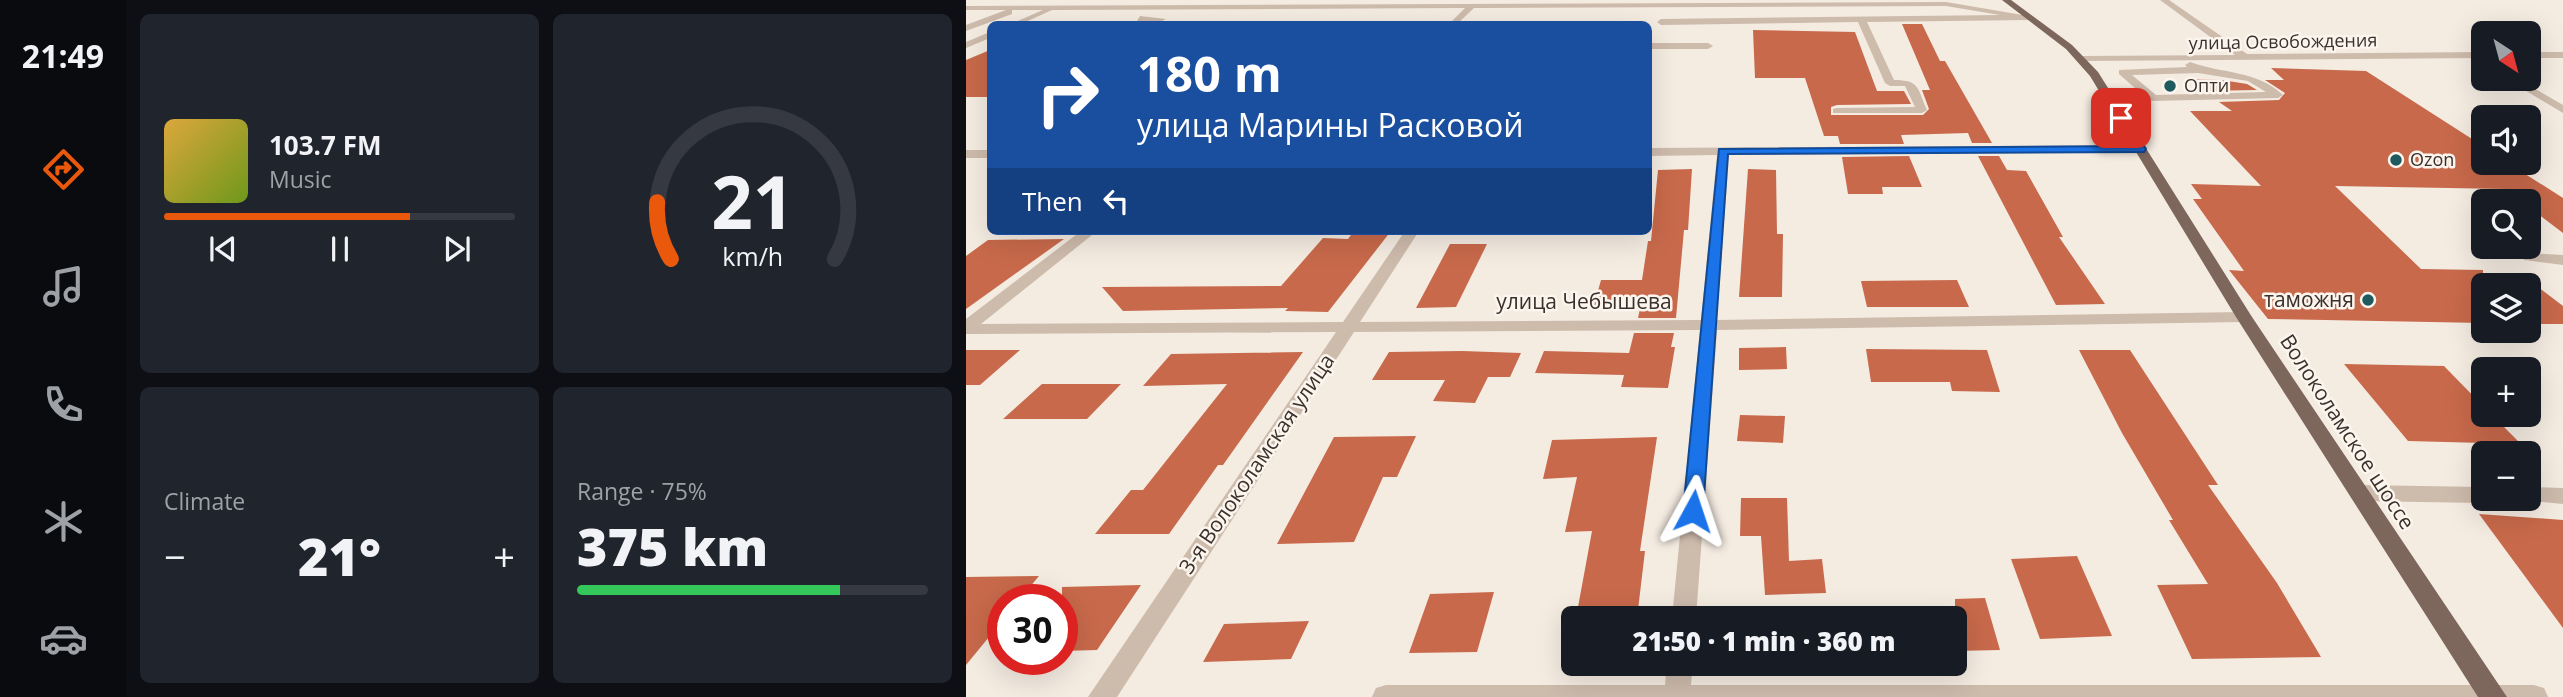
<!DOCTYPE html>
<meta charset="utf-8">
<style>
:root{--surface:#171b24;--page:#20242c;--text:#f1f3f6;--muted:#9ea1a6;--line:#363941;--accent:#ea580c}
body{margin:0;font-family:"Open Sans",sans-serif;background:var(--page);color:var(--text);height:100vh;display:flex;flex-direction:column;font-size:26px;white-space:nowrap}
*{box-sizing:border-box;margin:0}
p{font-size:23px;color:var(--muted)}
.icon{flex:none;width:38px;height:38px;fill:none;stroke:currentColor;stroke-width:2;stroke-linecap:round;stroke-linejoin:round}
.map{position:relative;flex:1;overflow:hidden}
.drawer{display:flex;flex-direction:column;gap:14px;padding:14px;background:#0d0f14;width:840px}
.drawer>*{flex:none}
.top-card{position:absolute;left:21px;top:21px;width:665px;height:214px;border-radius:10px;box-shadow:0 7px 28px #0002;background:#1a4fa0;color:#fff;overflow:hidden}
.needle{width:46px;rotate:144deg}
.tools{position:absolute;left:1505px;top:21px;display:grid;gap:14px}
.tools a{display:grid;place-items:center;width:70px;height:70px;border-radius:10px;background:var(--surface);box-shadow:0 7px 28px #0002;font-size:35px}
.speed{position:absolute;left:21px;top:584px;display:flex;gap:14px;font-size:35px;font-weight:700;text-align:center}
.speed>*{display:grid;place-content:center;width:91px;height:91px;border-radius:50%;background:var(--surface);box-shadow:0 7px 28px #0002;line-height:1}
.speed .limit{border:10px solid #d22;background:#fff;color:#111}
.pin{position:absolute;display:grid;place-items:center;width:60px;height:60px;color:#fff;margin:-30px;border-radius:14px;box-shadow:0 4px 10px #0006}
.me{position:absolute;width:77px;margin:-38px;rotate:5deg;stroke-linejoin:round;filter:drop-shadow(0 0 5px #0008)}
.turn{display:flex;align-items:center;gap:24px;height:147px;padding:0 35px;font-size:32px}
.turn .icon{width:91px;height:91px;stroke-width:2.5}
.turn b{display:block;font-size:49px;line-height:60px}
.then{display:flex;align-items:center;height:66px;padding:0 35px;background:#0003;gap:14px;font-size:26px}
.big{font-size:52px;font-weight:800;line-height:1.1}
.drawer .widget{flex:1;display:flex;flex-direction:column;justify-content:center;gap:10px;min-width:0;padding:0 24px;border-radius:10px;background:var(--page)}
.drawer .dial{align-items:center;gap:0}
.dial svg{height:182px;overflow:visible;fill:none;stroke:var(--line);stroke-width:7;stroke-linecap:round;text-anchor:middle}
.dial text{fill:var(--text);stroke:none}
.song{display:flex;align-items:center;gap:21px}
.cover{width:84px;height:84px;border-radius:10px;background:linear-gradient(135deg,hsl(40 70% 55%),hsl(80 70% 35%))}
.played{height:7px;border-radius:4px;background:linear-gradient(90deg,var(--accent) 70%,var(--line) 70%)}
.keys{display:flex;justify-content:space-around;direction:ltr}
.heat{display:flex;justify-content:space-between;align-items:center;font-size:38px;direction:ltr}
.charge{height:10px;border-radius:5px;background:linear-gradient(90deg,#34c759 75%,var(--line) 0)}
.drawer .tiles{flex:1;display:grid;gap:14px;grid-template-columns:repeat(2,1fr)}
.trip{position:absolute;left:595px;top:606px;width:406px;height:70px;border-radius:10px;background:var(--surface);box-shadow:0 7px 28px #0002;font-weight:800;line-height:70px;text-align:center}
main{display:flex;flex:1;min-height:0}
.menu{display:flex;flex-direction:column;width:126px;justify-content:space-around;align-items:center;background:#090b0e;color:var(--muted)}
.menu .icon{width:49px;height:49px}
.menu .on{color:var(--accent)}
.menu b{font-size:32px;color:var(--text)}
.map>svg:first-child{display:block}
.building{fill:#c8694b}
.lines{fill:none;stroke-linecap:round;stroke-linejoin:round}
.minor{fill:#cdbbac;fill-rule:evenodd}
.major{fill:#7d675c;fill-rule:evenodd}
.route{fill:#1a73e8;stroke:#114b97;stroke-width:2}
.poi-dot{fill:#1f5a5e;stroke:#fbf5ee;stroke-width:2.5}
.labels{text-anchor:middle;stroke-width:5;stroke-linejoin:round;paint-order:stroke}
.far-street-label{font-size:18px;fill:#3b302b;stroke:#fbf5ee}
.far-poi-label{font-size:18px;fill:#3b302b;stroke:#fbf5ee;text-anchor:start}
.poi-label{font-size:21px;fill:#3b302b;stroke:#fbf5ee;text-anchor:end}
.street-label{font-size:21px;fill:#3b302b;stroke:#fbf5ee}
</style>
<main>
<nav class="menu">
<b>21:49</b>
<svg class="icon on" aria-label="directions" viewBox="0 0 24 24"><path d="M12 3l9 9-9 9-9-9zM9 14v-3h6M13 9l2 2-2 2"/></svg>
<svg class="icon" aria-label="music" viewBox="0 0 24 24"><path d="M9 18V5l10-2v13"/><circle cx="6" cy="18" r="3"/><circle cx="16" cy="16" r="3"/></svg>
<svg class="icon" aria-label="phone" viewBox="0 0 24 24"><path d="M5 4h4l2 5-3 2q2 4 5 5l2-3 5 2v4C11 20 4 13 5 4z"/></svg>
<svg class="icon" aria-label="climate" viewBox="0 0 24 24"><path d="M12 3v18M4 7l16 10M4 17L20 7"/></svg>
<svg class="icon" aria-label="car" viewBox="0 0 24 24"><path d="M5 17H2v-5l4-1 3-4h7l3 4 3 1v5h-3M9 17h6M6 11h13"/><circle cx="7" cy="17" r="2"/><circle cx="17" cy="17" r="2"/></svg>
</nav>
<section class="drawer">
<div class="tiles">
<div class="widget">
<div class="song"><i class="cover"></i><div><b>103.7 FM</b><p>Music</p></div></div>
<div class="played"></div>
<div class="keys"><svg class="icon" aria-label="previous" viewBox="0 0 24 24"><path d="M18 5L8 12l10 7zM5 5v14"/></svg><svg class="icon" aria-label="pause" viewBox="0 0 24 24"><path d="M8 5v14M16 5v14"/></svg><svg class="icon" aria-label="next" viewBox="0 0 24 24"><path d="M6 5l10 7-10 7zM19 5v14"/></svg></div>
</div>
<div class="widget dial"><svg viewBox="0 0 100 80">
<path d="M14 69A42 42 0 1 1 86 69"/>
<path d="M14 69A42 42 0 0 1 8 44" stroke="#ea580c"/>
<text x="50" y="56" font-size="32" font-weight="700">21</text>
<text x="50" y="72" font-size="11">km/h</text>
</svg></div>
<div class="widget"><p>Climate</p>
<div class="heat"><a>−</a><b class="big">21°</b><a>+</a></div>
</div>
<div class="widget"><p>Range · 75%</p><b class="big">375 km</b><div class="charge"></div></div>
</div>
</section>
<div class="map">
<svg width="1597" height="697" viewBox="0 0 1597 697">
<rect width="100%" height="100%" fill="#f4ebe1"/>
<g class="building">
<polygon points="936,24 956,24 974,61 979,61 1026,143 1006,143 1002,133 935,135 938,144 874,144 872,136 858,136 839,78 789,78 787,30 889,32 911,91 938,91 945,104 871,105 865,107 865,115 957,115 963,109 956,90 964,90"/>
<polygon points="24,50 24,97 0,97 0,60"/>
<polygon points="1305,68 1400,71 1517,146 1517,163 1542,163 1597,198 1597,233 1563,207 1563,201 1556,201 1539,189 1369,186 1455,269 1517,270 1517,323 1302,319 1263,270 1278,271 1227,199 1236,199 1225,184 1295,186 1224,111 1266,111 1253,102 1313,100 1319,93 1299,80 1318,80"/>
<polygon points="1223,79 1256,80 1281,84 1291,90 1238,91"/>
<polygon points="943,156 956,187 916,187 917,194 882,194 876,157"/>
<polygon points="1012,156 1033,156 1041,170 1060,171 1097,237 1093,237 1139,304 1090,305"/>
<polygon points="726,169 722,230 718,230 710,318 672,318 674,309 627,309 635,280 676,280 682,241 685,241 692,170"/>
<polygon points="782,169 810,170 811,234 817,234 816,297 773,297"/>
<polygon points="388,231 425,231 362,312 319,311 322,308 157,311 136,287 315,286 357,238 382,239"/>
<polygon points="98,239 0,309 0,256 22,240"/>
<polygon points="484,244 521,244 490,307 450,308"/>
<polygon points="991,280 1003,307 901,307 895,281"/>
<polygon points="1563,280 1597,306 1597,324 1563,324"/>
<polygon points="668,333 708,333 705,347 709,347 702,388 655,387 658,375 569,373 578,351 663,353"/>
<polygon points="820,347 821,369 773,370 773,348"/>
<polygon points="900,349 1021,350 1034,392 986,391 984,382 905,382"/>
<polygon points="0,350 54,350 14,385 0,385"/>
<polygon points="1113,350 1164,350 1252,485 1242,485 1311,583 1355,657 1226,659 1191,585 1242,584 1203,520 1207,520 1156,433"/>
<polygon points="496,351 555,353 544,377 522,377 509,403 467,401 479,380 406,380 423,352"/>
<polygon points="337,352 257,465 252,465 203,534 129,534 165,490 177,490 261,384 177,386 205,354"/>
<polygon points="1378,364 1478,366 1517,406 1517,415 1526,415 1555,444 1442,441"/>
<polygon points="76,384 155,384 121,419 37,419"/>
<polygon points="774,415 819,416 817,443 771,441"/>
<polygon points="450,436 431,477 417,477 388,542 311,544 368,437"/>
<polygon points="691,437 674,551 679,551 671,618 610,618 626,531 599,532 611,477 577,479 586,440"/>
<polygon points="775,498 821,498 823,561 856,559 860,593 799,595 795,536 774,536"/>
<polygon points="1513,514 1597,520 1597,628"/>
<polygon points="1111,556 1146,636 1074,639 1045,559"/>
<polygon points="73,576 53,600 37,600 37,620 0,665 0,577"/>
<polygon points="175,585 131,650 96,651 96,587"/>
<polygon points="528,592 511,652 443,653 464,594"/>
<polygon points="1019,598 1034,650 989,651 989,599"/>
<polygon points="343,621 325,659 237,662 258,624"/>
</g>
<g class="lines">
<g class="minor">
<polygon points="1194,0 1203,0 1281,54 1517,52 1517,58 1114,61 1112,59 1117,56 1269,55"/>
<path d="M980,2L1068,17L1064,20L901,22L928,80C954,80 951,88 961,110L956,113H867V109L871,108L949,107L939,86H924L919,83L892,22L695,25L691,22L695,19L1034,15L980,6L508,8L491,24H483L499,8L86,10L55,24H45L77,10H46V14L0,31V25L40,10H0V6Z"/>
<polygon points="174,16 200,19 190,24 180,24 182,22 171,21"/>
<polygon points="24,32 24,38 0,48 0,42"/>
<polygon points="682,43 742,43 747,46 742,49 682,49"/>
<rect x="1563" y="52" width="34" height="6"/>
<path d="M1224,62C1256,74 1291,70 1317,95L1312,98L1143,102L1138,99L1143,96L1177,95L1153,74V70L1221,67L1219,65ZM1232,73L1282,81L1300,92L1190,95L1166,75Z"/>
<polygon points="1540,79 1552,79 1597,105 1597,113"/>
<polygon points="1174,145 1178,146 1178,152 763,155 751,320 1278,312 1286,317 1278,322 751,330 730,618 706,618 734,330 388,332 151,697 122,697 370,332 0,334 0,319 115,231 131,231 15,324 377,322 439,231 453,231 394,322 735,320 751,155 682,156 682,148"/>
<rect x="0" y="150" width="24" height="8"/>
<polygon points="1563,253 1597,255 1597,265 1558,260 1556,257 1558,254"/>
<polygon points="1394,485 1517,487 1517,499 1526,499 1517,503 1394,501 1386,498 1383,493 1386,488"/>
<polygon points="1563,487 1597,488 1597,504 1555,500 1563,499"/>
<polygon points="701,663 727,663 725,685 1568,685 1578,688 1582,697 406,697 410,688 420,685 699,685"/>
</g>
<polygon class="major" points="1036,0 1045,0 1106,45 1132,72 1286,317 1541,697 1512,697 1270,317 1124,76 1100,49"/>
</g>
<polygon class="route" points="1152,116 1159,116 1180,149 1178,152 762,154 737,511 734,516 720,516 717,511 753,149 1167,146"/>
<g class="poi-dot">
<circle cx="1204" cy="86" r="7"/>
<circle cx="1430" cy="160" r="7"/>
<circle cx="1402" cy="300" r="7"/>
</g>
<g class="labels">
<g class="far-street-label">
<text transform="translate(1317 42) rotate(-1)" y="6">улица Освобождения</text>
</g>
<g class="far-poi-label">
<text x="1218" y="92">Опти</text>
<text x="1444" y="166">Ozon</text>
</g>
<g class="poi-label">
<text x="1388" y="307">таможня</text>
</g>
<g class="street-label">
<text x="618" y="309">улица Чебышева</text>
<text transform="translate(1381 432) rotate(57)" y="7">Волоколамское шоссе</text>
<text transform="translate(291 464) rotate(-56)" y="7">3-я Волоколамская улица</text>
</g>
</g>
</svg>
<div class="tools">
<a><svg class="needle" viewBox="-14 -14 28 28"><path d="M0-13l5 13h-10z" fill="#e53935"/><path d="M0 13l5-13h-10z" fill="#9ea1a6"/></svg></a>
<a><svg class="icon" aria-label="sound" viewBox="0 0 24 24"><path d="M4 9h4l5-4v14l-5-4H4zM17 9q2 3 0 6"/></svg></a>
<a><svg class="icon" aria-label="search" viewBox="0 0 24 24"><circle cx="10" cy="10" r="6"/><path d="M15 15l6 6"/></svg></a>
<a><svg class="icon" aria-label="layers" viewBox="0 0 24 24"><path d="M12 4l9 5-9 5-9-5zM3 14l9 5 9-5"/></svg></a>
<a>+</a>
<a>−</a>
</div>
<div class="speed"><div class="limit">30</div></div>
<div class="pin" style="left:1155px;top:118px;background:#d93025"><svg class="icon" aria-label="arrive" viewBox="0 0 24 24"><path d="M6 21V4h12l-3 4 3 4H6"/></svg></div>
<svg class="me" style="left:727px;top:511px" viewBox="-20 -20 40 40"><path d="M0-17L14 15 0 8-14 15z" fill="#1a73e8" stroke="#fff" stroke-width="4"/></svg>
<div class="trip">21:50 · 1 min · 360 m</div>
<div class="top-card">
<div class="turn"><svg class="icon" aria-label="right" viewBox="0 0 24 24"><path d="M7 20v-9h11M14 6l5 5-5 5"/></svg><div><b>180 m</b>улица Марины Расковой</div></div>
<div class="then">Then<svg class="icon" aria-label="left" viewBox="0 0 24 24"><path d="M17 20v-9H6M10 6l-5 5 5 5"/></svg></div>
</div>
</div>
</main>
